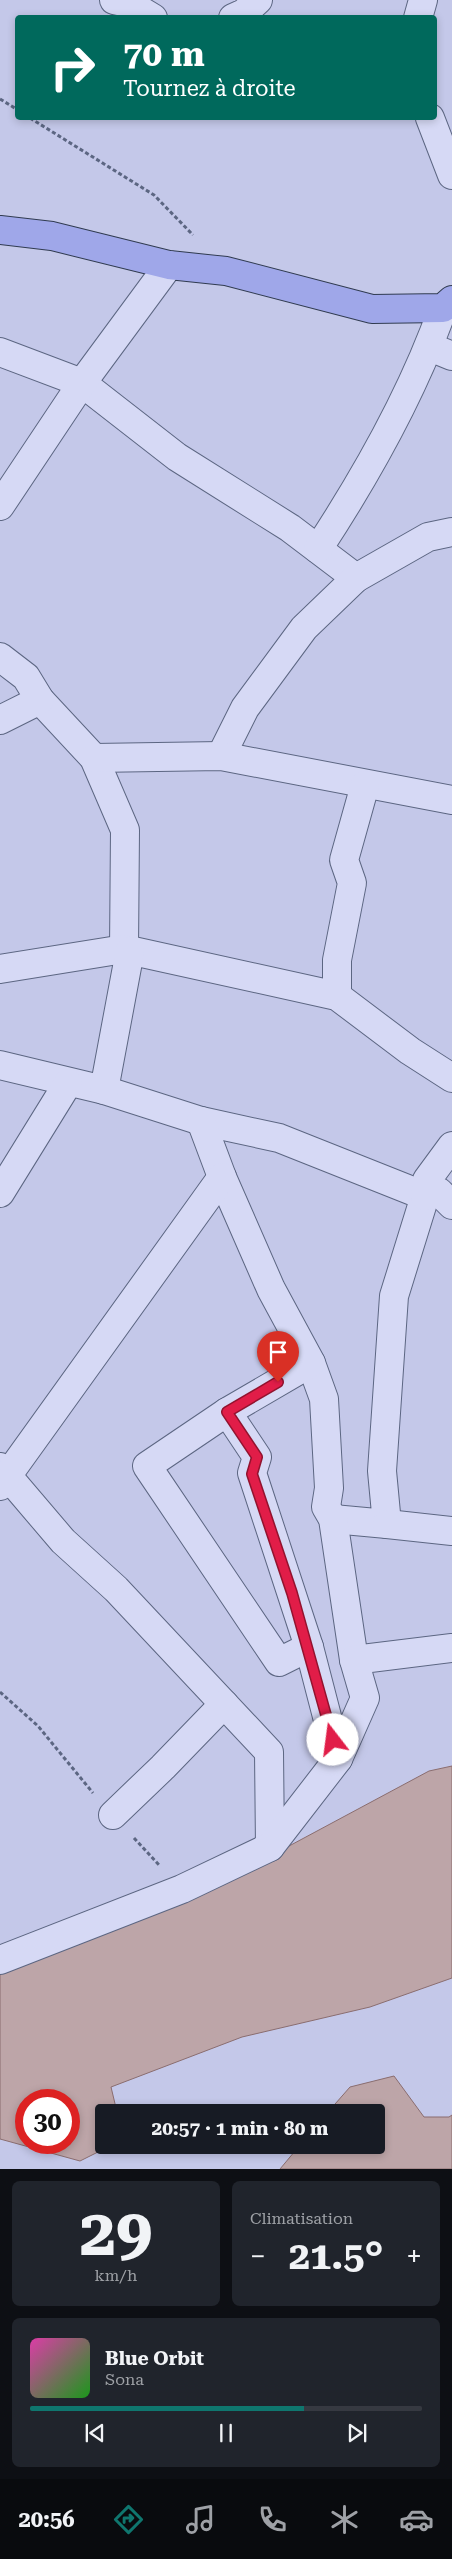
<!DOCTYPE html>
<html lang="fr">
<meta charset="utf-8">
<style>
:root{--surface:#171b24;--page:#20242c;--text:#f1f3f6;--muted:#9ea1a6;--line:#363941;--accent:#0f766e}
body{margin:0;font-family:"Roboto Serif",serif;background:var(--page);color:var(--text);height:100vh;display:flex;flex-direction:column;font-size:19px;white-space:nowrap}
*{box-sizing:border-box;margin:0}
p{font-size:16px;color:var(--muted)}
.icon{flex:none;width:28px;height:28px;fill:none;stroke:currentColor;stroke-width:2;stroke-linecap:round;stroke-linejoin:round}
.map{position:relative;height:2169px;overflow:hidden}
.sheet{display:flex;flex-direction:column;gap:12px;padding:12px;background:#0d0f14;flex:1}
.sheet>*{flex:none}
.hud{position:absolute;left:15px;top:15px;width:422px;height:105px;border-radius:5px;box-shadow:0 2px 8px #0003;background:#00695c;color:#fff;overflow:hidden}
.speed{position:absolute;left:15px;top:2089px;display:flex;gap:10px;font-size:25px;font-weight:700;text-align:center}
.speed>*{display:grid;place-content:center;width:65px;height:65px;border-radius:50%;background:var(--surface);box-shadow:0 2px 8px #0003;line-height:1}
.speed .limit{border:8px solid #d22;background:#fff;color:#111}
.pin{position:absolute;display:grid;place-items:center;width:42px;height:42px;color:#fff;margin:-51px -21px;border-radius:50% 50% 50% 0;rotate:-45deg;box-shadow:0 0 5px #0007}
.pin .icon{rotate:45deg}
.me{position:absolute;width:55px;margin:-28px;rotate:345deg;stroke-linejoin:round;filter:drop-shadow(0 0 4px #0008)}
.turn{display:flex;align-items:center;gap:18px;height:105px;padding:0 25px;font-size:22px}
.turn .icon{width:65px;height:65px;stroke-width:2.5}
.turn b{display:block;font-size:35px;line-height:42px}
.big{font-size:38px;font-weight:700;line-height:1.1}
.sheet .card{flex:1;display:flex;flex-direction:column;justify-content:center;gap:8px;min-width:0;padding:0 18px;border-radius:8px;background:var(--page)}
.sheet .dial{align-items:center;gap:0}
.dial b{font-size:65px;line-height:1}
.song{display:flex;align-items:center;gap:15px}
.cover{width:60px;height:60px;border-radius:8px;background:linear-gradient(135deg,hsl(320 70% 55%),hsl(120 70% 35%))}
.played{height:5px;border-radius:2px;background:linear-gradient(90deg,var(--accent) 70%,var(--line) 70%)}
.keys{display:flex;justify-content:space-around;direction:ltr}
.heat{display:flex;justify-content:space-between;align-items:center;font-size:28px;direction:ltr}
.sheet .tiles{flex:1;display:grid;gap:12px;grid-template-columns:1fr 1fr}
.card:last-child{grid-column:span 2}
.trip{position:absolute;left:95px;top:2104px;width:290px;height:50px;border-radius:5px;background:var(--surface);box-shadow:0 2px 8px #0003;font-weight:700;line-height:50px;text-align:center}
.dock{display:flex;height:80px;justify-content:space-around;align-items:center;background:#090b0e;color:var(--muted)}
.dock .icon{width:35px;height:35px}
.dock .current{color:var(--accent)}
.dock b{font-size:22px;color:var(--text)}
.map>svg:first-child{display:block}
.water{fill:#bda5a8;stroke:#8a6d6f;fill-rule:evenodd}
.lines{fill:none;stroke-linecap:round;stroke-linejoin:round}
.minor-casing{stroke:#5c6682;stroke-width:30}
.primary-casing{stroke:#303b50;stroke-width:30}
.path{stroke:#5c6682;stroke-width:3;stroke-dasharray:4 2.5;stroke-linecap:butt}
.minor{stroke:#d6d9f5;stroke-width:28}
.primary{stroke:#9fa7e9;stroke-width:28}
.route-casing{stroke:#92132f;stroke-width:12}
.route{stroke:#e11d48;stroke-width:9}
</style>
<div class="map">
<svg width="452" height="2169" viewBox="0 0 452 2169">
<rect width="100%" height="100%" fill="#c4c8e9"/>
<g class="water">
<path d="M452,1766V1978L370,2007L242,2037L111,2087L117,2112H104V2145H112L80,2161L0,2139V1972L276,1853L429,1771ZM26,2100H69V2142H26Z"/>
<polygon points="394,2076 424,2117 449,2117 452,2115 452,2169 280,2169 300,2145 376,2145 376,2112 328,2112 350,2087"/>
</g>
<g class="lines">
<g class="minor-casing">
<g id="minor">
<polyline points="114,0 128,3 153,18"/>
<polyline points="233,18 244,13 258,0"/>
<polyline points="418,18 423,0"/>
<polyline points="430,118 452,175"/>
<polyline points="430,347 452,356"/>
<polyline points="0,352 82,383 177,457 290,528 356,578"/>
<polyline points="0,506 82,383 169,265"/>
<path d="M318,549C366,476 414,390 443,308"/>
<polyline points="0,657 26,677 40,700 94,758 125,830 124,949 337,996 410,1051 452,1078"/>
<polyline points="0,720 40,700"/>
<polyline points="221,756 245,708 304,628 356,578 428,537 452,532"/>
<polyline points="94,758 221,756 452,800"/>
<polyline points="0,969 124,949"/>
<polyline points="337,996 337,960 352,883 344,860 365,785"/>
<polyline points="0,1065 104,1090 201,1121 279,1138 425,1196 394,1296 382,1471 387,1524 333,1519"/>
<polyline points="104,1090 130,951"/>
<polyline points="201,1121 222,1177 271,1289 311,1363 324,1399 329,1488 326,1507 333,1519 354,1660"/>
<polyline points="452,1146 427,1180 425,1196 439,1192 452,1205"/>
<polyline points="0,1193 68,1083"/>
<polyline points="227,1412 257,1457 252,1473 309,1647 338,1759"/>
<polyline points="0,1467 63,1541 116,1589 269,1752 270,1847"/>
<polyline points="0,1486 222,1177"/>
<polyline points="387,1524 452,1531"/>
<polyline points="309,1647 279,1662 147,1466 227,1412 311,1363"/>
<polyline points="113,1815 163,1767 224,1704"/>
<polyline points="0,1960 182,1889 270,1847 338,1759 365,1698 354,1660 452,1648"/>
</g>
</g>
<g class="primary-casing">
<polyline id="primary" points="0,230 52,236 169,265 226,271 372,309 443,308 452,300"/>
</g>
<g class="path">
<polyline points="0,99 18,110"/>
<polyline points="30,118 154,195 193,235"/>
<polyline points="0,1692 38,1726 93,1793"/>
<polyline points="134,1838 159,1865"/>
</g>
<use href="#minor" class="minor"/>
<use href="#primary" class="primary"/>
</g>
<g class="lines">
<g class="route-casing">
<polyline id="route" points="278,1382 227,1412 257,1457 252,1474 292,1593 333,1740"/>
</g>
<use href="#route" class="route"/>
</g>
</svg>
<div class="speed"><div class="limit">30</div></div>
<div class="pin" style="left:278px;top:1382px;background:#d93025"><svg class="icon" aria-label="arrive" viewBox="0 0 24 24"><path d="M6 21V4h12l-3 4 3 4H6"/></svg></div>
<svg class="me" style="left:333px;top:1740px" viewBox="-20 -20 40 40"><circle r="19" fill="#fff"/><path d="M0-13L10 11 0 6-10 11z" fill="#e11d48"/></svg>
<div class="trip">20:57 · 1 min · 80 m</div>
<div class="hud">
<div class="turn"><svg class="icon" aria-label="right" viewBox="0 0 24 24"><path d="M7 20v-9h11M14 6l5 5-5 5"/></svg><div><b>70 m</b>Tournez à droite</div></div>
</div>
</div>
<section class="sheet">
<div class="tiles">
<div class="card dial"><b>29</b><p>km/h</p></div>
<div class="card"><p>Climatisation</p>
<div class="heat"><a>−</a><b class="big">21.5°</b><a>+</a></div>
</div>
<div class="card">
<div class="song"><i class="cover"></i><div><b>Blue Orbit</b><p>Sona</p></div></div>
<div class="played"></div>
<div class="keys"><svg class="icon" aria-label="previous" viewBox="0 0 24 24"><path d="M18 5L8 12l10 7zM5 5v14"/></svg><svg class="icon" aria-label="pause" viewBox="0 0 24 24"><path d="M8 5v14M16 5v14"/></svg><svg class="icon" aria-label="next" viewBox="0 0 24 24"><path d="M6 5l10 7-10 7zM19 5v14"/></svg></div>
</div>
</div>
</section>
<nav class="dock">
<b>20:56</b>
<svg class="icon current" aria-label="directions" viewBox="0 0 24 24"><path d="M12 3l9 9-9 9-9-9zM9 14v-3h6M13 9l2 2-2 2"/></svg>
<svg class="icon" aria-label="music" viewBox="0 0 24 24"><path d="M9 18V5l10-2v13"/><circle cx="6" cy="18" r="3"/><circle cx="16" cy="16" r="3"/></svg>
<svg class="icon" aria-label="phone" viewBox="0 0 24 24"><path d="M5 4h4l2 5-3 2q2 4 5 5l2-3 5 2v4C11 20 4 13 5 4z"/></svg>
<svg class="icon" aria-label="climate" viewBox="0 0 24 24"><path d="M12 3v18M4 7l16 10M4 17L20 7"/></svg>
<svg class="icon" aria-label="car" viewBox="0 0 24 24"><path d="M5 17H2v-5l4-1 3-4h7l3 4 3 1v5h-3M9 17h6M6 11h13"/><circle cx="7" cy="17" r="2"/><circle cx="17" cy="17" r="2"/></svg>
</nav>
